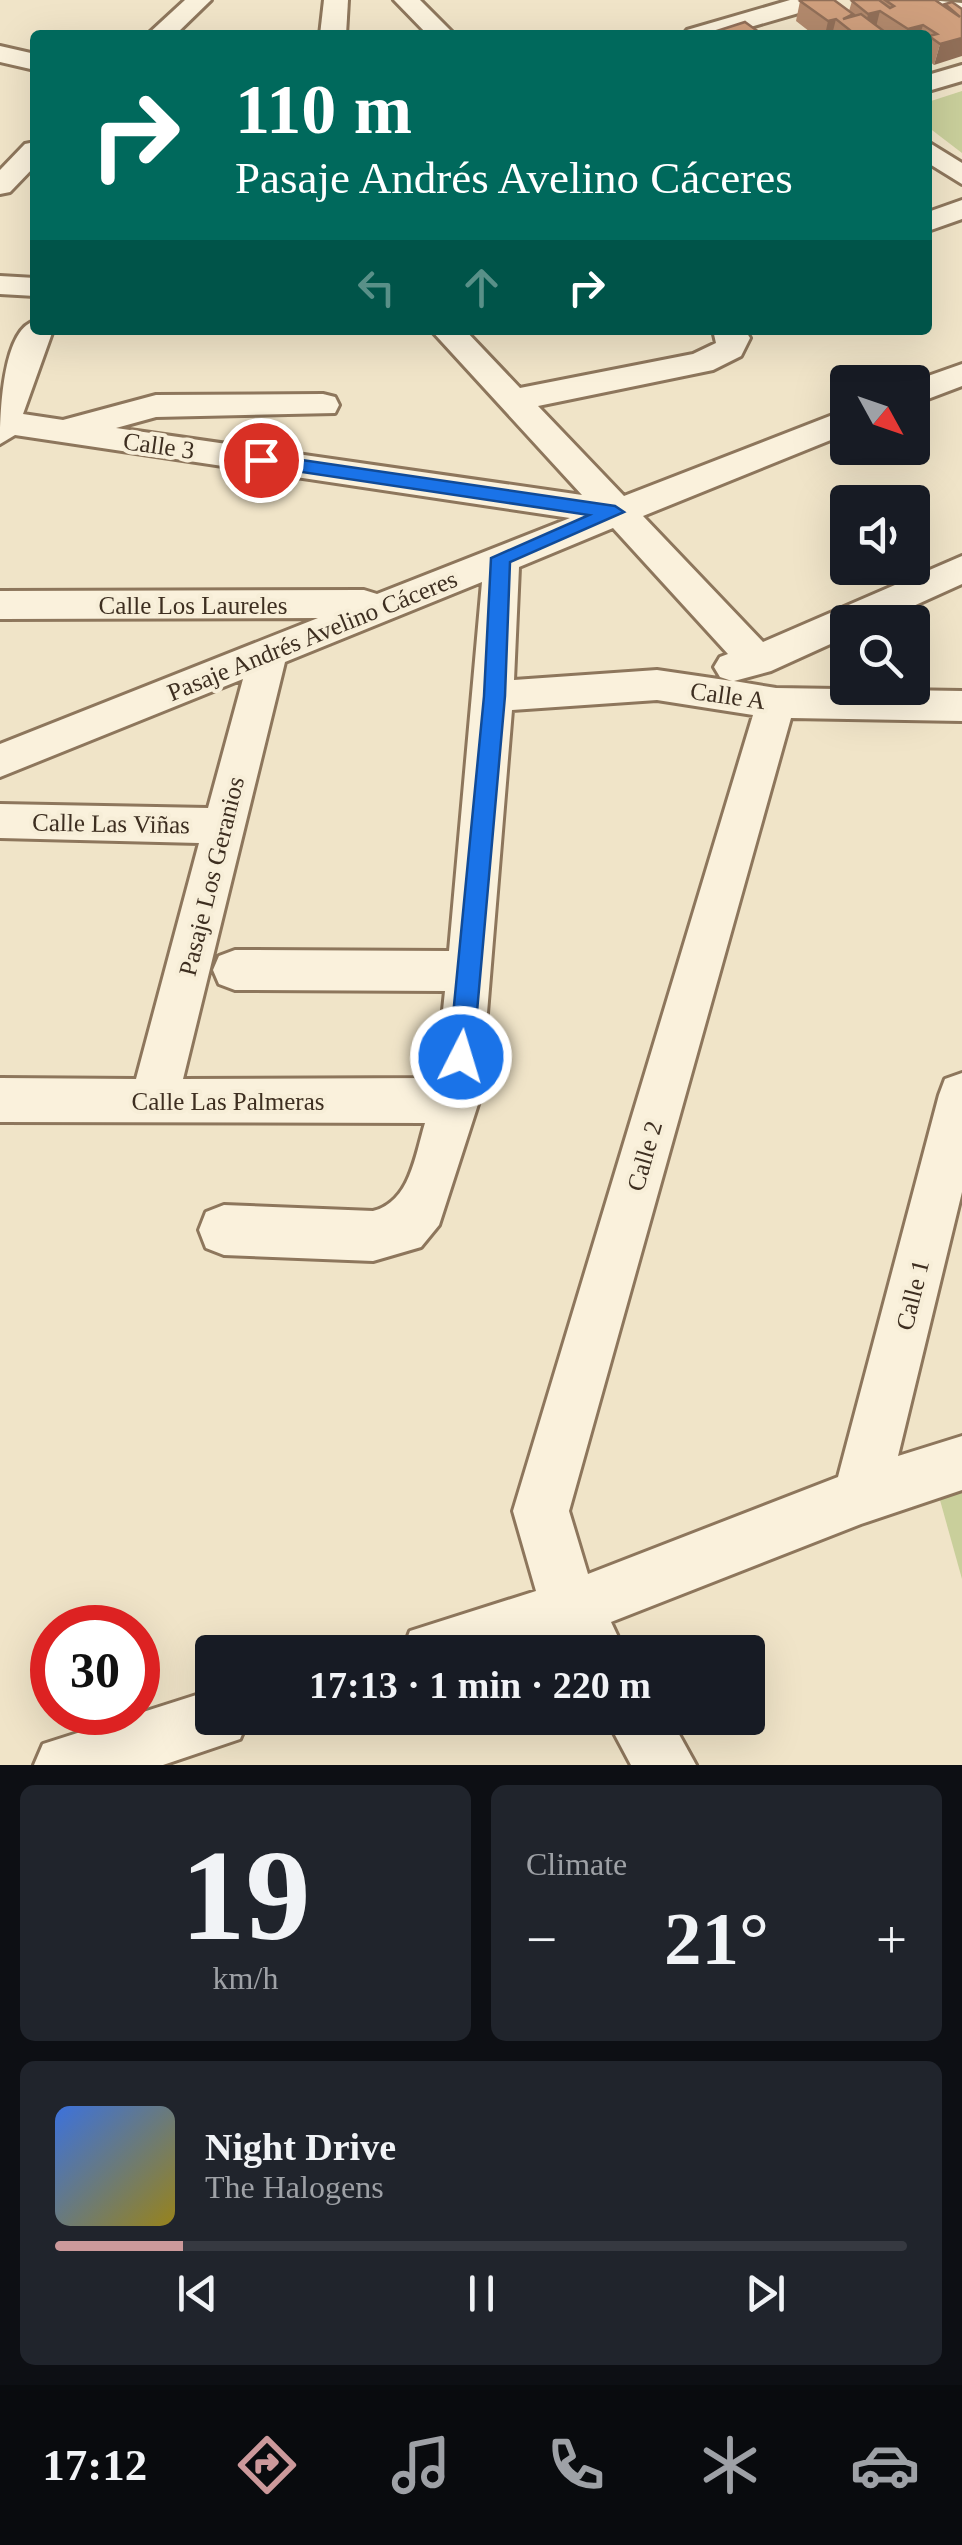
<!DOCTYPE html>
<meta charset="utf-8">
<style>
:root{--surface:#171b24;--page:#20242c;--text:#f1f3f6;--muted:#9ea1a6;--line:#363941;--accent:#cc999b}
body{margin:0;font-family:"Times New Roman",serif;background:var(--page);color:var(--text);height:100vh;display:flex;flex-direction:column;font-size:38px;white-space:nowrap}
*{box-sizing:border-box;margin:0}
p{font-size:32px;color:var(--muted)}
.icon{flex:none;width:55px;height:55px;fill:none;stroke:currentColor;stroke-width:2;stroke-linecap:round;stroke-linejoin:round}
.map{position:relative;height:1765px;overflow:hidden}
.panel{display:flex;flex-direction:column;gap:20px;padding:20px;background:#0d0f14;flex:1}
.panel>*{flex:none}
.guide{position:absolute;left:30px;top:30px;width:902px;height:305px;border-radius:10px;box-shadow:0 10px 40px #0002;background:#00695c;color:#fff;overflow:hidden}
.needle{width:65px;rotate:130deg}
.tools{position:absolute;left:830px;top:365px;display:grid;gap:20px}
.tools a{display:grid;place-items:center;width:100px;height:100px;border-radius:10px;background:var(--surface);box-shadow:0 10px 40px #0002;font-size:50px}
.speed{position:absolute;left:30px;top:1605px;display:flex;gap:20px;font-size:50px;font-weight:700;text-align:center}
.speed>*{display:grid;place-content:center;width:130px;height:130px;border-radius:50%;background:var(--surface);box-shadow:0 10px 40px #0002;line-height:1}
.speed .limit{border:15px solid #d22;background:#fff;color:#111}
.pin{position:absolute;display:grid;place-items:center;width:85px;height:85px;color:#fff;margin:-42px;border:5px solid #fff;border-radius:50%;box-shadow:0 2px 10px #0007}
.me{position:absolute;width:110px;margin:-55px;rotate:5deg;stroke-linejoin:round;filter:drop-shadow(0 0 8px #0008)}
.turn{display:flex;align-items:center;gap:35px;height:210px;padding:0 40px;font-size:45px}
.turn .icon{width:130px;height:130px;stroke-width:2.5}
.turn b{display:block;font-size:70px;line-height:85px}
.lanes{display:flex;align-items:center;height:95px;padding:0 40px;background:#0003;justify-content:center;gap:50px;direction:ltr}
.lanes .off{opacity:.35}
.big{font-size:75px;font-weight:600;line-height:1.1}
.panel .card{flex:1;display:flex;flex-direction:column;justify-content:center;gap:15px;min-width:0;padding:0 35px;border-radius:15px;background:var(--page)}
.panel .dial{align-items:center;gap:0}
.dial b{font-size:130px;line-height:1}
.song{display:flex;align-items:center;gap:30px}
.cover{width:120px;height:120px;border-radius:15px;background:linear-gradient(135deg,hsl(220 70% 55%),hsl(50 70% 35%))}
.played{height:10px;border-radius:5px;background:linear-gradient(90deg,var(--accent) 15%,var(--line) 15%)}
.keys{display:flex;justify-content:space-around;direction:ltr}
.heat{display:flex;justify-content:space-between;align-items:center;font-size:55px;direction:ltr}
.panel .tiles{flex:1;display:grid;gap:20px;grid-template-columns:1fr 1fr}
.card:last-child{grid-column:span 2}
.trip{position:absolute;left:195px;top:1635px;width:570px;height:100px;border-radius:10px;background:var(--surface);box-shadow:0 10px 40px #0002;font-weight:600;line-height:100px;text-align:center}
.menu{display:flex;height:160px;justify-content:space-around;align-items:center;background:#090b0e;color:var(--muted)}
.menu .icon{width:70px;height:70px}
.menu .current{color:var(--accent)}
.menu b{font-size:45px;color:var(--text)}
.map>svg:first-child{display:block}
.green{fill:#c9cf9b}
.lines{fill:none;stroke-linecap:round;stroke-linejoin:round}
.minor-casing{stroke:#8d765c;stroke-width:6}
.minor{fill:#faf1dc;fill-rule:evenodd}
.wall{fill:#b2896c}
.shaded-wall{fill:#916f58}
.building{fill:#cf9f7d;stroke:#916f58;stroke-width:2.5}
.route{fill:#1a73e8;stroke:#114b97;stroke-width:2.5}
.labels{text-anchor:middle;stroke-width:8;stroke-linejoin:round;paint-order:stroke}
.street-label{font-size:25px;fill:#3d2e20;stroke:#f7eed8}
</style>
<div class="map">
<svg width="962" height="1765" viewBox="0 0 962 1765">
<rect width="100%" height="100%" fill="#f0e4c8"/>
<g class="green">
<polygon points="962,91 962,153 928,127 928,102"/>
<polygon points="962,1471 962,1579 933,1475"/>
</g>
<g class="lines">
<g class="minor-casing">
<g id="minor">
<polygon points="185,0 211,0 175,35 147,35"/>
<polygon points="324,0 348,0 346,35 320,35"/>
<polygon points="394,0 420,0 455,35 428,35"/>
<polygon points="790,0 829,0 826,5 723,35 683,35 687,30"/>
<polygon points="929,0 962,3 962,21"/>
<polygon points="0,46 35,54 35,70 0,62"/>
<polygon points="962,65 962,81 928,91 928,75"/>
<polygon points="35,142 35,166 10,192 0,194 0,170 25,144"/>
<polygon points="928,142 962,163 962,184 928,163"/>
<polygon points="962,200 962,219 928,231 928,212"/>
<polygon points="0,276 35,278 35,296 0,294"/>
<path d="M35,321V330H53L23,414L63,420L156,395L323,394L335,397L339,405L335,413L156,417L116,428L582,495L431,330H465L520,388L693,354L716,343L713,330H745L750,338L741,356L713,370L538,406L624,496L848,409V433L643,516L763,642L962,556V584L878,622H848V636L771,671L734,681L776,688L962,691V721L791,718L569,1511L588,1574L838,1477L939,1095L945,1079L962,1073V1192L898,1456L962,1436V1490L861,1524L611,1622L625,1652H563L557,1643L525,1652H402L410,1631L536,1591L513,1511L753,715L657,700L512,710L480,1098L439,1225L421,1247L373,1261L224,1255L206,1248L199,1230L206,1212L224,1205L373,1211C410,1202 415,1156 425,1123L0,1122V1078L136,1079L199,843L0,838V804L208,808L243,679L0,777V744L318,618L0,619V591L364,590L377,594L570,518L15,435L0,444C0,416 2,329 35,321ZM613,528L728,654L720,657L714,667L720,677L732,681L657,670L514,680L519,567ZM482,582L449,951L235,950L219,956L213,970L219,984L235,990L445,991L436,1078L183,1079L285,662Z"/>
<polygon points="962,364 962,386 912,405 911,382"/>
<polygon points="212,1690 212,1718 249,1718 240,1739 163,1765 34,1765 43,1744"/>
<polygon points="606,1718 670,1718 696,1765 631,1765"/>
</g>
</g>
<use href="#minor" class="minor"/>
</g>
<polygon class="wall" points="855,0 935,0 944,6 945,4 952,2 934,65 928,60 928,35 814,35 796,21 800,1 849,11 852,1"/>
<g class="shaded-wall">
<polygon points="880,11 875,31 864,34 868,14"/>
<polygon points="836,19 832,35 825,35 828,21"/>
<polygon points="923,25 920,35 906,35 908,29"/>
<polygon points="962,38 962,56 934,65 940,44"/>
</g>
<g class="building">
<polygon points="802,0 834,0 853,14 843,19 861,14 889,35 856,35 836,19 828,21 800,1"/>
<polygon points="855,0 879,0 890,8 894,6 885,0 935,0 960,17 945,4 952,2 962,9 962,38 940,44 929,36 937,34 923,25 908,29 880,11 868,14 852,1"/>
<polygon points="745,22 763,35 723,35 717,31"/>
</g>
<polygon class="route" points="261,454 615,506 624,512 510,562 505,696 473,1057 461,1068 449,1057 484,696 491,558 589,515 255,465 255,456"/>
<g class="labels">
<g class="street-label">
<text transform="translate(159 445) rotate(8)" y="9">Calle 3</text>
<text x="193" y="614">Calle Los Laureles</text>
<text transform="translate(312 635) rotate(-22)" y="9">Pasaje Andrés Avelino Cáceres</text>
<text transform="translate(728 695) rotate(8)" y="9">Calle A</text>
<text transform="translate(111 823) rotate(1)" y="9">Calle Las Viñas</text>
<text transform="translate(211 876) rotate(-76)" y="9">Pasaje Los Geranios</text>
<text x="228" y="1110">Calle Las Palmeras</text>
<text transform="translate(644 1156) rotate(-74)" y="9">Calle 2</text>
<text transform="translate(912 1295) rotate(-76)" y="9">Calle 1</text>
</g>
</g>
</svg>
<div class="tools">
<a><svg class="needle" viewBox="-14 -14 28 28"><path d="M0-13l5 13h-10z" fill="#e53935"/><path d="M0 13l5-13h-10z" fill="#9ea1a6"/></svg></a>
<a><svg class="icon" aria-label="sound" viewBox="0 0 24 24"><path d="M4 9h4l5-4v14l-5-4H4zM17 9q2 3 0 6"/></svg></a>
<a><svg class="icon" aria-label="search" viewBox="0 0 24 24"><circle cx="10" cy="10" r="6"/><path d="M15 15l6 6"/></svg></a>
</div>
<div class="speed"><div class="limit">30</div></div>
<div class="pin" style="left:261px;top:460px;background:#d93025"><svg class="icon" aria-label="arrive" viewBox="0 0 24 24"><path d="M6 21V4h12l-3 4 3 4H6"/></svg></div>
<svg class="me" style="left:461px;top:1057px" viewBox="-20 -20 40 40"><circle r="17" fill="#1a73e8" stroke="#fff" stroke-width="3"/><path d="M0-11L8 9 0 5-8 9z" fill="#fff"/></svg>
<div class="trip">17:13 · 1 min · 220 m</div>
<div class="guide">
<div class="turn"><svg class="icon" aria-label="right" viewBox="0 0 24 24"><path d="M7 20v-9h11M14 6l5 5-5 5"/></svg><div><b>110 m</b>Pasaje Andrés Avelino Cáceres</div></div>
<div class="lanes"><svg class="icon off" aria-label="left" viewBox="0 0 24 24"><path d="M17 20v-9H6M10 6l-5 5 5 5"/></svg><svg class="icon off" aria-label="ahead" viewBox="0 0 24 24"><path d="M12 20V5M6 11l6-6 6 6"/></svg><svg class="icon" aria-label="right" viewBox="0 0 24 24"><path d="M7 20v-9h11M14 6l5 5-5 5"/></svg></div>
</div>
</div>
<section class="panel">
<div class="tiles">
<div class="card dial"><b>19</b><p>km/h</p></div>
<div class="card"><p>Climate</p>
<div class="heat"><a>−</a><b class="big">21°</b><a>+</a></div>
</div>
<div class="card">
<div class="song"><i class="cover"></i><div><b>Night Drive</b><p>The Halogens</p></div></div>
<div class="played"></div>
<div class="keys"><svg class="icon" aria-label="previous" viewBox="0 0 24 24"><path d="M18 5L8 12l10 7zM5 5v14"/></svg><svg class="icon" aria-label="pause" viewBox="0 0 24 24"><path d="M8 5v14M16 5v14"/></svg><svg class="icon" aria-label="next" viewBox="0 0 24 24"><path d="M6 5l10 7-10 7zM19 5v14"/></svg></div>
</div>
</div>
</section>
<nav class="menu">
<b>17:12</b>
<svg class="icon current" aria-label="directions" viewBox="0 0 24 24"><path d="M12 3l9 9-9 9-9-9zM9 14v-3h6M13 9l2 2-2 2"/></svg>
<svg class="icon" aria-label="music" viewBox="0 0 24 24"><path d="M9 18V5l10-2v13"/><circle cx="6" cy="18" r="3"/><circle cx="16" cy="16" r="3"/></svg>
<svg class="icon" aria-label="phone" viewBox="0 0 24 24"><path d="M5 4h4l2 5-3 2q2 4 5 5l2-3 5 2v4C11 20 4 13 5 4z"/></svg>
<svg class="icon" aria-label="climate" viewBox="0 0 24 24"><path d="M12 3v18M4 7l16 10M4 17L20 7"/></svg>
<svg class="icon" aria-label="car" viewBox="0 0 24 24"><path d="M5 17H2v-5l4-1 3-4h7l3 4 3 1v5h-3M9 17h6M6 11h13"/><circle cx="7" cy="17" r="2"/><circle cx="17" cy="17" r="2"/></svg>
</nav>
